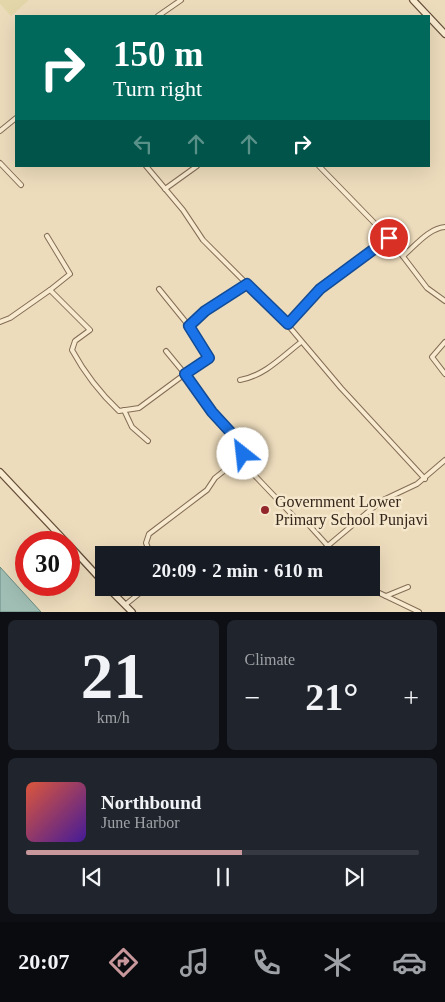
<!DOCTYPE html>
<meta charset="utf-8">
<style>
:root{--surface:#171b24;--page:#20242c;--text:#f1f3f6;--muted:#9ea1a6;--line:#363941;--accent:#c7979b}
body{margin:0;font-family:"Times New Roman",serif;background:var(--page);color:var(--text);height:100vh;display:flex;flex-direction:column;font-size:19px;white-space:nowrap}
*{box-sizing:border-box;margin:0}
p{font-size:16px;color:var(--muted)}
.icon{flex:none;width:28px;height:28px;fill:none;stroke:currentColor;stroke-width:2;stroke-linecap:round;stroke-linejoin:round}
.map{position:relative;height:612px;overflow:hidden}
.panel{display:flex;flex-direction:column;gap:8px;padding:8px;background:#0d0f14;flex:1}
.panel>*{flex:none}
.banner{position:absolute;left:15px;top:15px;width:415px;height:152px;border-radius:0px;box-shadow:0 5px 20px #0002;background:#00695c;color:#fff;overflow:hidden}
.speed{position:absolute;left:15px;top:531px;display:flex;gap:10px;font-size:25px;font-weight:700;text-align:center}
.speed>*{display:grid;place-content:center;width:65px;height:65px;border-radius:50%;background:var(--surface);box-shadow:0 5px 20px #0002;line-height:1}
.speed .limit{border:8px solid #d22;background:#fff;color:#111}
.pin{position:absolute;display:grid;place-items:center;width:42px;height:42px;color:#fff;margin:-21px;border:2px solid #fff;border-radius:50%;box-shadow:0 1px 5px #0007}
.me{position:absolute;width:55px;margin:-28px;rotate:331deg;stroke-linejoin:round;filter:drop-shadow(0 0 4px #0008)}
.turn{display:flex;align-items:center;gap:18px;height:105px;padding:0 15px;font-size:22px}
.turn .icon{width:65px;height:65px;stroke-width:2.5}
.turn b{display:block;font-size:35px;line-height:42px}
.lanes{display:flex;align-items:center;height:48px;padding:0 15px;background:#0003;justify-content:center;gap:25px;direction:ltr}
.lanes .off{opacity:.35}
.big{font-size:38px;font-weight:700;line-height:1.1}
.panel .card{flex:1;display:flex;flex-direction:column;justify-content:center;gap:8px;min-width:0;padding:0 18px;border-radius:8px;background:var(--page)}
.panel .dial{align-items:center;gap:0}
.dial b{font-size:65px;line-height:1}
.song{display:flex;align-items:center;gap:15px}
.cover{width:60px;height:60px;border-radius:8px;background:linear-gradient(135deg,hsl(10 70% 55%),hsl(260 70% 35%))}
.played{height:5px;border-radius:2px;background:linear-gradient(90deg,var(--accent) 55%,var(--line) 55%)}
.keys{display:flex;justify-content:space-around;direction:ltr}
.heat{display:flex;justify-content:space-between;align-items:center;font-size:28px;direction:ltr}
.panel .tiles{flex:1;display:grid;gap:8px;grid-template-columns:1fr 1fr}
.card:last-child{grid-column:span 2}
.trip{position:absolute;left:95px;top:546px;width:285px;height:50px;border-radius:0px;background:var(--surface);box-shadow:0 5px 20px #0002;font-weight:700;line-height:50px;text-align:center}
.tab-bar{display:flex;height:80px;justify-content:space-around;align-items:center;background:#090b0e;color:var(--muted)}
.tab-bar .icon{width:35px;height:35px}
.tab-bar .current{color:var(--accent)}
.tab-bar b{font-size:22px;color:var(--text)}
.map>svg:first-child{display:block}
.farmland{fill:#e3d7aa}
.water{fill:#a0beb4;stroke:#688b81}
.lines{fill:none;stroke-linecap:round;stroke-linejoin:round}
.street-casing{stroke:#846d56;stroke-width:6}
.secondary-casing{stroke:#664e39;stroke-width:8}
.street{stroke:#f8eacf;stroke-width:4}
.secondary{stroke:#f8eacf;stroke-width:5.5}
.route-casing{stroke:#114b97;stroke-width:12}
.route{stroke:#1a73e8;stroke-width:9}
.poi-dot{fill:#93262b;stroke:#f5e7cb;stroke-width:2}
.labels{text-anchor:middle;stroke-width:5;stroke-linejoin:round;paint-order:stroke}
.poi-label{font-size:16px;fill:#34261b;stroke:#f5e7cb;text-anchor:start}
</style>
<div class="map">
<svg width="445" height="612" viewBox="0 0 445 612">
<rect width="100%" height="100%" fill="#eddcbc"/>
<polygon class="farmland" points="0,0 29,0 11,16 0,4"/>
<polygon class="water" points="0,567 41,612 0,612"/>
<g class="lines">
<g class="street-casing">
<g id="street">
<polyline points="158,16 181,0"/>
<polyline points="0,131 16,118"/>
<polyline points="0,163 21,185"/>
<polyline points="146,166 183,210 203,240 287,324 341,388 425,479"/>
<polyline points="319,166 389,238 427,288 445,301"/>
<polyline points="165,189 197,166"/>
<polyline points="47,236 70,274 50,290"/>
<path d="M403,256C415,246 429,228 445,227"/>
<polyline points="159,289 189,326 209,358 185,374 166,351"/>
<path d="M0,322L10,318L50,290L90,330L75,341L72,350C84,372 101,394 119,411L139,408L185,374C197,391 208,408 221,423C229,432 240,439 246,449L239,459L215,478L207,490L149,534L146,543L151,555"/>
<polyline points="287,324 320,289 389,238"/>
<polyline points="189,326 205,311 247,284"/>
<polyline points="445,342 432,357 445,374"/>
<path d="M240,380C264,376 282,357 301,342"/>
<polyline points="124,410 132,427 148,441"/>
<polyline points="239,459 298,521 308,524 336,555"/>
<polyline points="317,555 381,501 417,484 445,460"/>
<polyline points="369,588 419,612"/>
<polyline points="386,596 408,587"/>
<polyline points="125,605 146,588"/>
</g>
</g>
<g class="secondary-casing">
<g id="secondary">
<polyline points="413,0 428,16"/>
<polyline points="429,17 445,34"/>
<polyline points="0,472 66,542"/>
<polyline points="69,545 104,583"/>
<polyline points="108,588 132,612"/>
</g>
</g>
<use href="#street" class="street"/>
<use href="#secondary" class="secondary"/>
</g>
<g class="lines">
<g class="route-casing">
<polyline id="route" points="243,454 246,449 212,412 185,374 209,358 189,326 205,311 247,284 288,324 320,289 389,238"/>
</g>
<use href="#route" class="route"/>
</g>
<circle class="poi-dot" cx="265" cy="510" r="5"/>
<g class="labels">
<g class="poi-label">
<text x="275" y="507">Government Lower<tspan x="275" dy="18">Primary School Punjavi</tspan></text>
</g>
</g>
</svg>
<div class="speed"><div class="limit">30</div></div>
<div class="pin" style="left:389px;top:238px;background:#d93025"><svg class="icon" aria-label="arrive" viewBox="0 0 24 24"><path d="M6 21V4h12l-3 4 3 4H6"/></svg></div>
<svg class="me" style="left:243px;top:454px" viewBox="-20 -20 40 40"><circle r="19" fill="#fff"/><path d="M0-13L10 11 0 6-10 11z" fill="#1a73e8"/></svg>
<div class="trip">20:09 · 2 min · 610 m</div>
<div class="banner">
<div class="turn"><svg class="icon" aria-label="right" viewBox="0 0 24 24"><path d="M7 20v-9h11M14 6l5 5-5 5"/></svg><div><b>150 m</b>Turn right</div></div>
<div class="lanes"><svg class="icon off" aria-label="left" viewBox="0 0 24 24"><path d="M17 20v-9H6M10 6l-5 5 5 5"/></svg><svg class="icon off" aria-label="ahead" viewBox="0 0 24 24"><path d="M12 20V5M6 11l6-6 6 6"/></svg><svg class="icon off" aria-label="ahead" viewBox="0 0 24 24"><path d="M12 20V5M6 11l6-6 6 6"/></svg><svg class="icon" aria-label="right" viewBox="0 0 24 24"><path d="M7 20v-9h11M14 6l5 5-5 5"/></svg></div>
</div>
</div>
<section class="panel">
<div class="tiles">
<div class="card dial"><b>21</b><p>km/h</p></div>
<div class="card"><p>Climate</p>
<div class="heat"><a>−</a><b class="big">21°</b><a>+</a></div>
</div>
<div class="card">
<div class="song"><i class="cover"></i><div><b>Northbound</b><p>June Harbor</p></div></div>
<div class="played"></div>
<div class="keys"><svg class="icon" aria-label="previous" viewBox="0 0 24 24"><path d="M18 5L8 12l10 7zM5 5v14"/></svg><svg class="icon" aria-label="pause" viewBox="0 0 24 24"><path d="M8 5v14M16 5v14"/></svg><svg class="icon" aria-label="next" viewBox="0 0 24 24"><path d="M6 5l10 7-10 7zM19 5v14"/></svg></div>
</div>
</div>
</section>
<nav class="tab-bar">
<b>20:07</b>
<svg class="icon current" aria-label="directions" viewBox="0 0 24 24"><path d="M12 3l9 9-9 9-9-9zM9 14v-3h6M13 9l2 2-2 2"/></svg>
<svg class="icon" aria-label="music" viewBox="0 0 24 24"><path d="M9 18V5l10-2v13"/><circle cx="6" cy="18" r="3"/><circle cx="16" cy="16" r="3"/></svg>
<svg class="icon" aria-label="phone" viewBox="0 0 24 24"><path d="M5 4h4l2 5-3 2q2 4 5 5l2-3 5 2v4C11 20 4 13 5 4z"/></svg>
<svg class="icon" aria-label="climate" viewBox="0 0 24 24"><path d="M12 3v18M4 7l16 10M4 17L20 7"/></svg>
<svg class="icon" aria-label="car" viewBox="0 0 24 24"><path d="M5 17H2v-5l4-1 3-4h7l3 4 3 1v5h-3M9 17h6M6 11h13"/><circle cx="7" cy="17" r="2"/><circle cx="17" cy="17" r="2"/></svg>
</nav>
